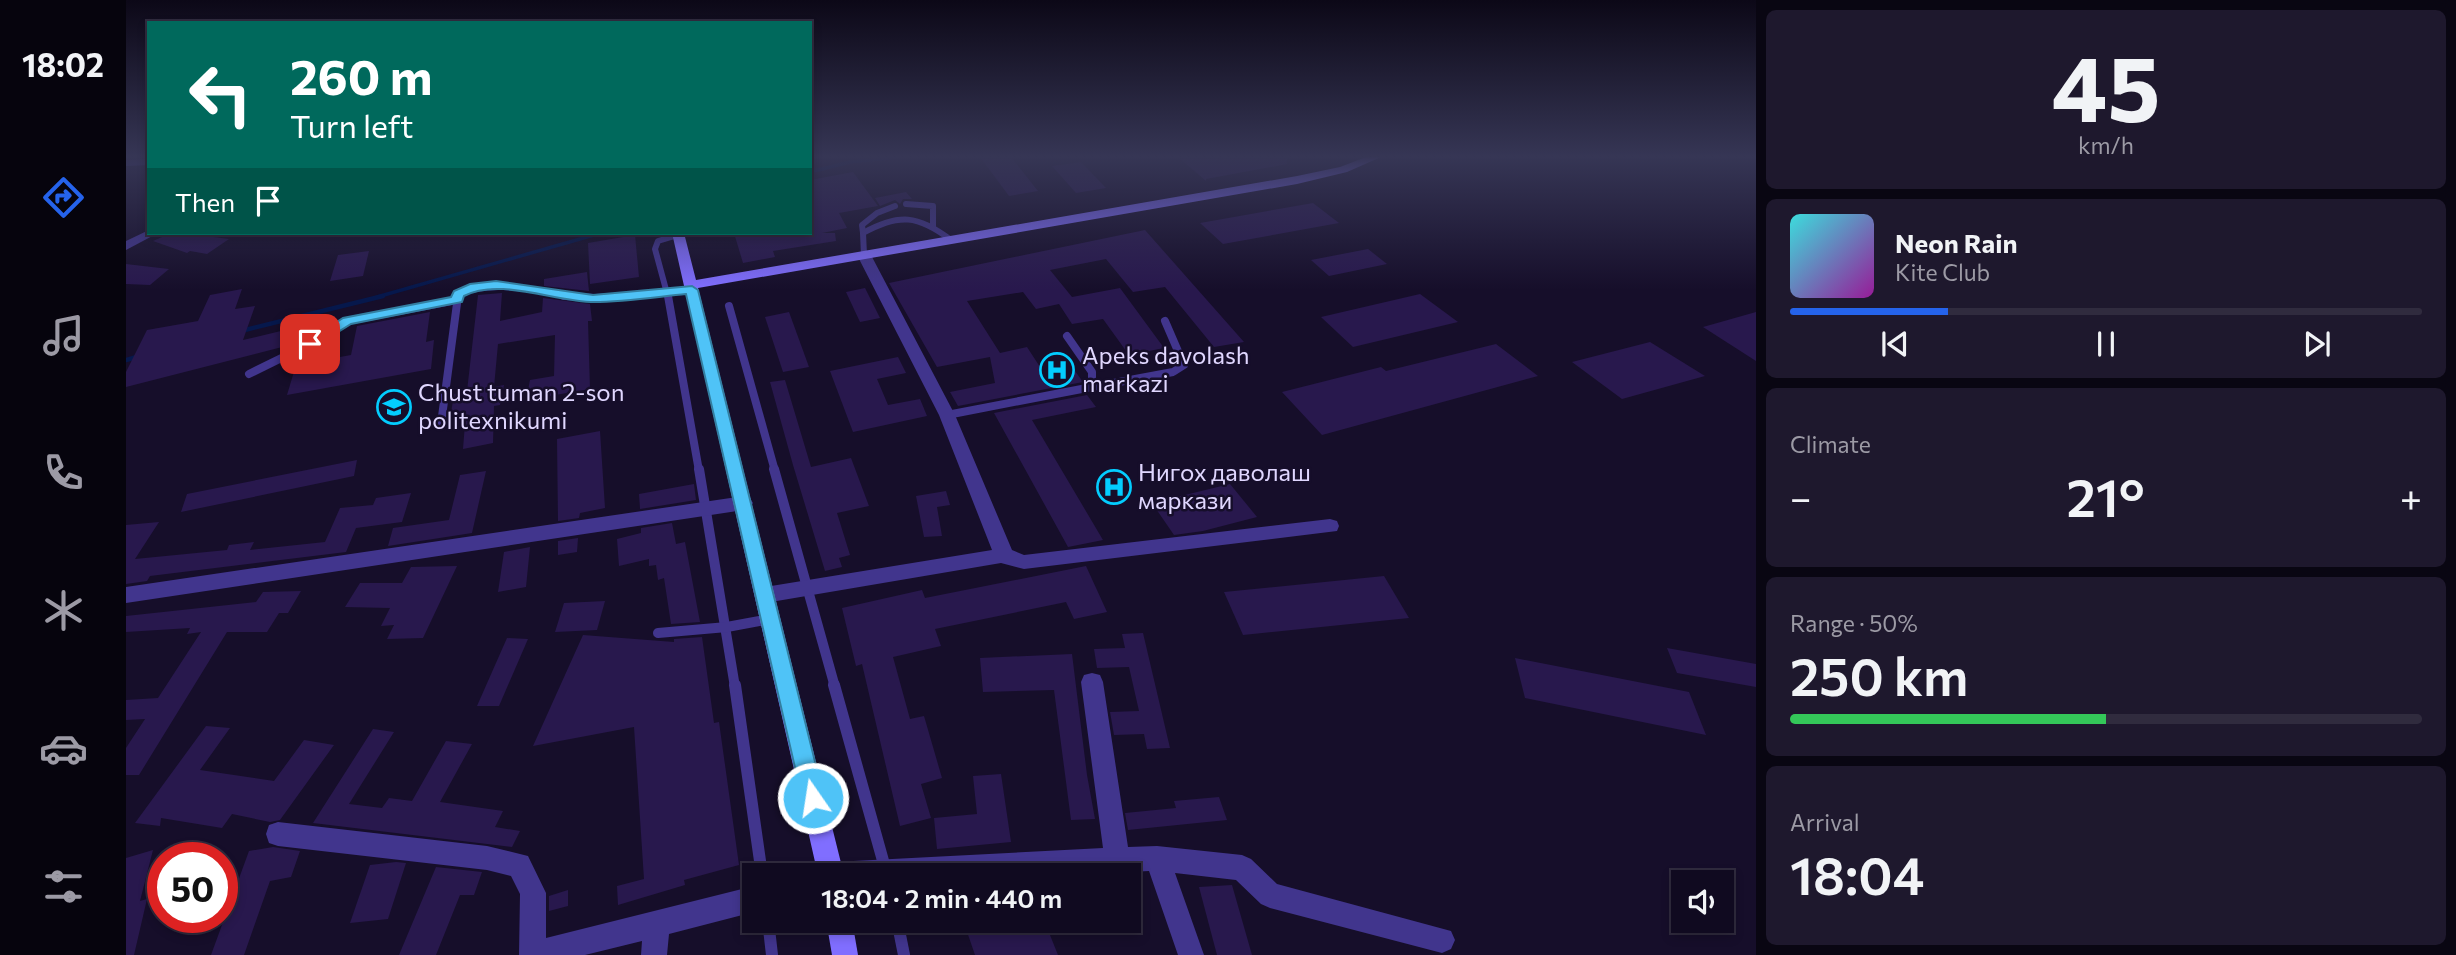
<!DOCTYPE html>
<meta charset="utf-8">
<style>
:root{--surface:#100a20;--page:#1e182d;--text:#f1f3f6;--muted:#9c9aa5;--line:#302b3e;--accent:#2563eb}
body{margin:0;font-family:Commissioner,sans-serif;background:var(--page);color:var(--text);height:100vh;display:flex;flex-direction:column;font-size:26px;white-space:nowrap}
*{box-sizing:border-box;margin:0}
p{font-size:23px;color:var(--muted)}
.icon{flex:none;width:38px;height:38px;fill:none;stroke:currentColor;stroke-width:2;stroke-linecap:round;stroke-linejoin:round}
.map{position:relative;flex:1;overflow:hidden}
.sheet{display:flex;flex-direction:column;gap:10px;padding:10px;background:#090612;width:700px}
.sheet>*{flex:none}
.hud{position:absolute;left:21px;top:21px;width:665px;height:214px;border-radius:0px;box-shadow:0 4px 10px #0003,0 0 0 2px var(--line);background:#00695c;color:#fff;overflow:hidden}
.fabs{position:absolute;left:1545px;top:870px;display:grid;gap:14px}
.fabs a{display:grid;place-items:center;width:63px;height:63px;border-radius:0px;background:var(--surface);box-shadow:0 4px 10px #0003,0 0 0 2px var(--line);font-size:35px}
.speed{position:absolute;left:21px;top:842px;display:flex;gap:14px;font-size:35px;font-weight:700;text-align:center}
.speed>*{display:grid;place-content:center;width:91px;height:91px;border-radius:50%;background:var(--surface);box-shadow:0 4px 10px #0003,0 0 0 2px var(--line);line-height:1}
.speed .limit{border:10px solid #d22;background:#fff;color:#111}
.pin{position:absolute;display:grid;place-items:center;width:60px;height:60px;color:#fff;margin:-30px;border-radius:14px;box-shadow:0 4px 10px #0006}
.me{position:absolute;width:77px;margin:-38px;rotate:347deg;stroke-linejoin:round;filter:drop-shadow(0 0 5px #0008)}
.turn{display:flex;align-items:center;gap:24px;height:147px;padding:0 28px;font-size:32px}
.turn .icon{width:91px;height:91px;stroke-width:2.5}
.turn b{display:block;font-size:49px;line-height:60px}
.then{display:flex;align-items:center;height:66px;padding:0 28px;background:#0003;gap:14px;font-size:26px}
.big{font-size:52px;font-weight:600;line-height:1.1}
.sheet .card{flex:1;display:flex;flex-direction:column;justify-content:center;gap:10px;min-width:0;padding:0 24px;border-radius:10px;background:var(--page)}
.sheet .dial{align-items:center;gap:0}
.dial b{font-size:91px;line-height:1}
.song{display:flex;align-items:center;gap:21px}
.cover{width:84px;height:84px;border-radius:10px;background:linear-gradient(135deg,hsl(180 70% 55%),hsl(300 70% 35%))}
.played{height:7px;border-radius:4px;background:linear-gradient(90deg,var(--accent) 25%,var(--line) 25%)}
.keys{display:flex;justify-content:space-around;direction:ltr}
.heat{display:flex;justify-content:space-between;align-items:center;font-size:38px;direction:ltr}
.charge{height:10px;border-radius:5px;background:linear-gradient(90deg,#34c759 50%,var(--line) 0)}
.trip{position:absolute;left:616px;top:863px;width:399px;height:70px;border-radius:0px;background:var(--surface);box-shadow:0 4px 10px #0003,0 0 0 2px var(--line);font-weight:600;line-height:70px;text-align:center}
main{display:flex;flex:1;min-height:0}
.menu{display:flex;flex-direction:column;width:126px;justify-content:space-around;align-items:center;background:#06040d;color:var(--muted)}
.menu .icon{width:49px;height:49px}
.menu .active{color:var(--accent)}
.menu b{font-size:32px;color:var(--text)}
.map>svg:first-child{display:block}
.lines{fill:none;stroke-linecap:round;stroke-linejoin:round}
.stream-far1{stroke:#06184c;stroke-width:3.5}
.stream{stroke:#06184c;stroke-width:4.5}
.building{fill:#28184d}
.lane-far3{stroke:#41358d;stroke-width:6}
.lane-far2{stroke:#41358d;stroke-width:8}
.lane-far1{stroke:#41358d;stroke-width:10}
.lane{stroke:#41358d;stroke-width:12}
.street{fill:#41358d;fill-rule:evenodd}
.secondary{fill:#806eff;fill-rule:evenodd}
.route{fill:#4fc3f7;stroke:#337fa1;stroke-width:2}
.labels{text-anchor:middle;stroke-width:5;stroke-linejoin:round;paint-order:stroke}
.poi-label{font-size:24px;fill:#e0d7ff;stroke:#160e2a;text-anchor:start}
</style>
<main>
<nav class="menu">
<b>18:02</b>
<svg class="icon active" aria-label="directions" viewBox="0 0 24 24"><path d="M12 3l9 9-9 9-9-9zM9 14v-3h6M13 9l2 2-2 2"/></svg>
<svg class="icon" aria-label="music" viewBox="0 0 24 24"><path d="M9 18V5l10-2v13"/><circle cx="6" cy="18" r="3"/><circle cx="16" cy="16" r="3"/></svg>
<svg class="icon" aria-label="phone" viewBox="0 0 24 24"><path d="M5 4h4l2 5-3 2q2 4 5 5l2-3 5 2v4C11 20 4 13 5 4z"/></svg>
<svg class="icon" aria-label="climate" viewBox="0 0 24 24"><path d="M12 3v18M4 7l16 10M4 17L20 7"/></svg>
<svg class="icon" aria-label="car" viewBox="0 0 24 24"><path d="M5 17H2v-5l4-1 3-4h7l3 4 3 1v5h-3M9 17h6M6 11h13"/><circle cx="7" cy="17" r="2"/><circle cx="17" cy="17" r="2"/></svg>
<svg class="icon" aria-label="filters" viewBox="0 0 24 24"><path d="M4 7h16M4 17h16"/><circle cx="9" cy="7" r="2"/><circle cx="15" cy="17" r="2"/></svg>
</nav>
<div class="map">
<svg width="1630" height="955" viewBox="0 0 1630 955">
<rect width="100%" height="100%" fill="#160e2a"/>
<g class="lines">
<g class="stream-far1">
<polyline points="684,172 724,162 771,157"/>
<polyline points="251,297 475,233"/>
</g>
<g class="stream">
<polyline points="115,331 257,296"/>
<polyline points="0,360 14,356"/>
</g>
</g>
<g class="building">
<polygon points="854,157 885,157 912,191 883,196"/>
<polygon points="1052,157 1078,157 1078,159 1096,157 1161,157 1161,164 1080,179 1080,181"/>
<polygon points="955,162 980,188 950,193 926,166"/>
<polygon points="727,172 752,206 713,213 721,228 696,233 709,233 710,241 647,251 649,257 617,263 608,233 684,233 684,180"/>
<polygon points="780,192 786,199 777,199 774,204 769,200 754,206 749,198"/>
<polygon points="1187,203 1213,223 1097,244 1074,223"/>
<polygon points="1019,230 1118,342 1088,347 1039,287 1007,292 980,259 924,270 946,297 994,288 1038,348 1003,355 977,319 946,324 933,304 910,309 897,292 841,301 874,353 901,347 916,370 944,364 957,382 832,406 824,392 869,383 864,357 811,367 763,283"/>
<polygon points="45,233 57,233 103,239 81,254 64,251 61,253 27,241"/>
<polygon points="509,235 513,277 464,284 462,243"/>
<polygon points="1242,249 1261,264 1203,276 1185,260"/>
<polygon points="243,251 237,276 204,281 212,255"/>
<polygon points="0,264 43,269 24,285 0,284"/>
<polygon points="461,272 463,291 418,286 418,279"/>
<polygon points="739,288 754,318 734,322 720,292"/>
<polygon points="116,289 109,309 129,306 117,340 159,330 160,346 0,387 0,372 21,330 72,321 84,295"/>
<polygon points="376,293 374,321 416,312 417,298 464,304 466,321 462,321 464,389 400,400 404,380 428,376 429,335 372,344 368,387 378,385 374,405 368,406 367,443 337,449 340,411 325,413 328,394 341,391 352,295"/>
<polygon points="1294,294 1332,322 1227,347 1195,317"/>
<polygon points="304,312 300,342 308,340 305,369 161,395 170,365 225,355 231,326"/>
<polygon points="663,312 683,367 657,372 639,317"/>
<polygon points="1630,312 1630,361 1577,327"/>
<polygon points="1524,342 1579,376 1496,399 1446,362"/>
<polygon points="1370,344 1412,376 1196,435 1156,392 1255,367 1260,371"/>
<polygon points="772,357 780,373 751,379 762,405 794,399 801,416 727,432 704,371"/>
<polygon points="659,380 685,467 725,458 743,506 711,513 724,555 713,558 716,567 699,571 667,465 644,382"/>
<polygon points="961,395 970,407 906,420 977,540 942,547 868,413"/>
<polygon points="474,431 479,508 454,513 453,518 432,521 431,439"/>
<polygon points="231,460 228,476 55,512 61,494"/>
<polygon points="360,471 346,533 262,546 267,528 323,520 334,475"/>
<polygon points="568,484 570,500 514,509 513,494"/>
<polygon points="1104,484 1131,517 1077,531 1048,535 1026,503"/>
<polygon points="820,491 824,505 811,507 816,536 798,537 790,496"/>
<polygon points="285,493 276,522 230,528 220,552 24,576 21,581 0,584 0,525 33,522 9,559 101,550 103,545 128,542 124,550 199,542 214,508 247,505 250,498"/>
<polygon points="546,523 550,544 559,542 574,622 545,624 538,578 532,580 530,565 523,566 523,559 493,566 491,539 515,533 515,528"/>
<polygon points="452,538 451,552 432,555 432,541"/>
<polygon points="404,547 400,587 372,592 378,552"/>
<polygon points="331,566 297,638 261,639 268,625 255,626 264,608 219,607 234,583 276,583 285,567"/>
<polygon points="960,566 981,612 948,619 940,602 809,629 815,646 767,657 784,719 798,716 816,778 795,784 805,818 774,826 736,664 730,666 716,608 796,590 799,598"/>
<polygon points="1258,576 1283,618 1117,635 1098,592"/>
<polygon points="175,591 162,613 153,613 141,632 101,632 13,775 0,775 0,748 19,719 0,720 0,700 32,698 75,632 61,634 64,628 0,632 0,616 130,602 137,592"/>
<polygon points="479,601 471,630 429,632 438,603"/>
<polygon points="1017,633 1044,748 1021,749 1018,734 988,735 984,712 1013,711 1003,667 971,668 968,649 999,648 996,634"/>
<polygon points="457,635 548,642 548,639 576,637 588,723 593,722 613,865 558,880 559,885 492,905 491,886 518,879 508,727 407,746"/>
<polygon points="381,638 402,639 373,706 351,706"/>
<polygon points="1541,648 1630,664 1630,687 1551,673"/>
<polygon points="946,654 961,775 969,819 945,820 928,690 857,692 854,658"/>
<polygon points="1389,658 1563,692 1580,735 1399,698"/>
<polygon points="80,726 104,728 74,770 148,781 178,740 208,745 154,820 144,822 106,814 96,828 35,818 34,826 9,823"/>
<polygon points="247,729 268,732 223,804 256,808 263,798 286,801 320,741 346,744 314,802 377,811 369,827 394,831 386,847 187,823"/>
<polygon points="875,774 885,842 811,849 808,818 851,814 847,776"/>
<polygon points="1093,797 1101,820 1002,830 999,813 1050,808 1048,801"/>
<polygon points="147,847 174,851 165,877 144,881 118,955 85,955 123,851"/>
<polygon points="27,850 14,901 21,899 8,955 0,955 0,858"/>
<polygon points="270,862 280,863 262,919 224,923 244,865"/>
<polygon points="310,867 356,872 348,895 334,895 310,955 273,955"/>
<polygon points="1106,885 1126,955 1091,955 1073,887"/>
<polygon points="442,890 442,906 423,911 423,896"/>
<polygon points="837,920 918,920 932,955 849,955"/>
</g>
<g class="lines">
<g class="lane-far3">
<polyline points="780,204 807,206 807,226"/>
<polyline points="737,233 736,225 751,213 769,206"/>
<path d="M738,255L737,233C773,213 792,215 825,240"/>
<path d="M332,297V294C372,279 410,292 450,297"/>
<polyline points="485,297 566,290"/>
<polyline points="542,297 529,249 532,241 552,235"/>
</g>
<g class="lane-far2">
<polyline points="438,296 469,298 509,296"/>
<polyline points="542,296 573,471"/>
<polyline points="603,306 649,471"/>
<polyline points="123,374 184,344 221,321 331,300"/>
<polyline points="966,387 1047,372 1058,365 1039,321"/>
<polyline points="821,415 966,387 966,372 941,336"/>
<polyline points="315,424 332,296"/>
</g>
<g class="lane-far1">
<polyline points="573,469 609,687"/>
<polyline points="648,469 709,687"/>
<polyline points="532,633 601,627 644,619"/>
</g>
<g class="lane">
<polyline points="609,685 636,875"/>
<polyline points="708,685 761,875"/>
<polyline points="642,920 646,955"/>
<polyline points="771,920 778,955"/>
</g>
<g class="street">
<polygon points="23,159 23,165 0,166 0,160"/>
<polygon points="23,230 23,233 32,233 0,250 0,241"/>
<polygon points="738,251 745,255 829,415 886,550 898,555 1204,519 1211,521 1213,526 1211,531 898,569 875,563 639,603 632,601 629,595 632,589 639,587 866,550 813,415 731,255"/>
<polygon points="618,496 624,498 627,503 624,508 618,510 0,603 0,587"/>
<polygon points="966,673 974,675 977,682 1002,847 1031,846 1116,855 1125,859 1151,884 1325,931 1329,940 1325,949 1316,953 1144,908 1135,904 1110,880 1049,873 1078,955 1052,955 1023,871 946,875 695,875 699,866 708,862 977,848 955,682 958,675"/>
<polygon points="152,822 361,846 402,856 420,893 420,938 628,886 628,912 543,934 541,955 515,955 516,941 459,955 393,955 394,894 385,876 361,870 152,846 143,843 140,834 143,825"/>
</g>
<g class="secondary">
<polygon points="1240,157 1255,157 1221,172 1171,184 572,288 718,875 692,875 546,233 558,233 570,280 1171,176 1214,167"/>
<polygon points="700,920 726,920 732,955 706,955"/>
</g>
</g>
<linearGradient id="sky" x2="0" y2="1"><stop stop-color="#0c0817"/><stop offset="0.54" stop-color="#363655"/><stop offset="1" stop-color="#363655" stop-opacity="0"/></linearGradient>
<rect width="1630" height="290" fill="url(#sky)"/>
<path class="route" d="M370,281L467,295L566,286L572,290L698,798L695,806L687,809L679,806L676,798L560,294C530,297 498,302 468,302C429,302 373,277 338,296L336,302L225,324L188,347H179L177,344L217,318L325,297L328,291L344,284Z"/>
<defs>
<g id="hospital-ring" transform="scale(1.75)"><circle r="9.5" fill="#160e2a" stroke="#03cdff" stroke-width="1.5"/><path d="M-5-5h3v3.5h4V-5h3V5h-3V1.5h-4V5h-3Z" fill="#03cdff"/></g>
<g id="university-ring" transform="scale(1.75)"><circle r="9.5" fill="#160e2a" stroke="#03cdff" stroke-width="1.5"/><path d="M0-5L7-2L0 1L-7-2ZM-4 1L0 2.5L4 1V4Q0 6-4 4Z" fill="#03cdff"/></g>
</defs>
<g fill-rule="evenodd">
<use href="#hospital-ring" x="931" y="370"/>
<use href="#university-ring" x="268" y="407"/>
<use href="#hospital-ring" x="988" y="487"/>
</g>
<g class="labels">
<g class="poi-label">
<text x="956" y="364">Apeks davolash<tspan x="956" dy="28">markazi</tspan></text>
<text x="292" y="401">Chust tuman 2-son<tspan x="292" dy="28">politexnikumi</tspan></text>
<text x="1012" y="481">Нигох даволаш<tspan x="1012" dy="28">маркази</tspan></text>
</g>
</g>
</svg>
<div class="fabs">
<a><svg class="icon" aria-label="sound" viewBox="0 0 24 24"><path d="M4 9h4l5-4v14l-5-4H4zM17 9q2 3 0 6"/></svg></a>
</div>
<div class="speed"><div class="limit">50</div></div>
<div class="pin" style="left:184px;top:344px;background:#d93025"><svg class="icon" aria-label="arrive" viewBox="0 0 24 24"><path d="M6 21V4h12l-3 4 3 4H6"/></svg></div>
<svg class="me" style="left:687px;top:798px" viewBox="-20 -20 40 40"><circle r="17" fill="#4fc3f7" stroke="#fff" stroke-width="3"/><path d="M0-11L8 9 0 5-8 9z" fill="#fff"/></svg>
<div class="trip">18:04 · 2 min · 440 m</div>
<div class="hud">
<div class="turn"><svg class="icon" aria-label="left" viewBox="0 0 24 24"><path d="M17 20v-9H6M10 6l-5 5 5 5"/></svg><div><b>260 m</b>Turn left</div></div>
<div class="then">Then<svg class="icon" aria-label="arrive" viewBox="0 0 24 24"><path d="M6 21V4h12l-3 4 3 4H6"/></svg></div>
</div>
</div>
<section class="sheet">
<div class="card dial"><b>45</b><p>km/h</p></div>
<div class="card">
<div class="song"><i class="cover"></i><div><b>Neon Rain</b><p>Kite Club</p></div></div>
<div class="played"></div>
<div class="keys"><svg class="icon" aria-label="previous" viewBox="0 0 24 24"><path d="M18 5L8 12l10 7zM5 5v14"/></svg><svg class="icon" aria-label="pause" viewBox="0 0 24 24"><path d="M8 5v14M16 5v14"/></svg><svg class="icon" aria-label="next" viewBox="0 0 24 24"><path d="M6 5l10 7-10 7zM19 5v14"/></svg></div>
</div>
<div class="card"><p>Climate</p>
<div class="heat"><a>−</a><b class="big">21°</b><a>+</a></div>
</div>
<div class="card"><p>Range · 50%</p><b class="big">250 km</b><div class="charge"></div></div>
<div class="card"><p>Arrival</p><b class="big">18:04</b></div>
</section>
</main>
